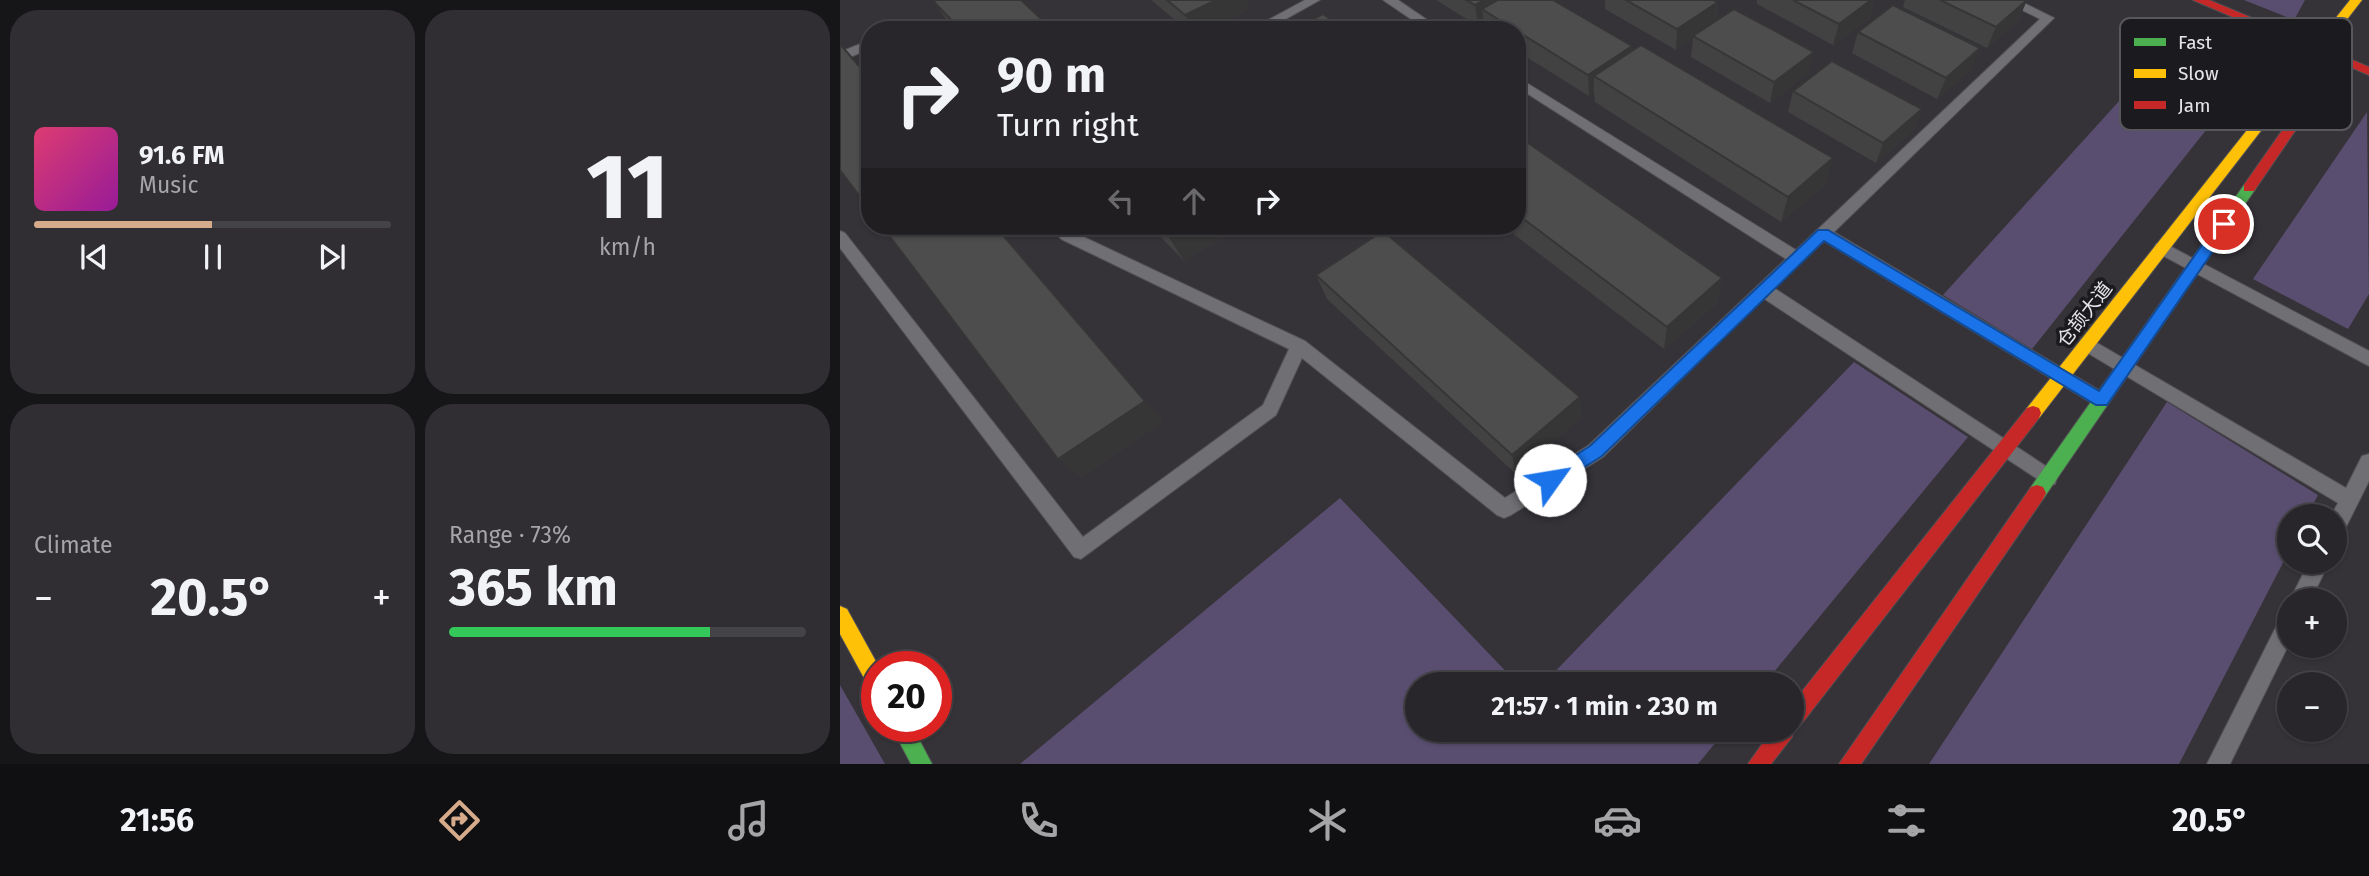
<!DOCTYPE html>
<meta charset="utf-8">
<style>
:root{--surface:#28262a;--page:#302e32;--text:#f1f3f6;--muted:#a5a5a8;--line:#444347;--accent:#d6ab8b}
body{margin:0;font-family:"Fira Sans","Noto Sans SC",sans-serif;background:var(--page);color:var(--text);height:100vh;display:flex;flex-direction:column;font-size:26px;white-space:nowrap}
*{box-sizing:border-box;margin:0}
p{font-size:23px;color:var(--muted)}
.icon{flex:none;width:38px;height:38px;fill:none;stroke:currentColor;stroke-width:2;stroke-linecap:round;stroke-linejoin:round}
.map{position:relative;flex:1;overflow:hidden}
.panel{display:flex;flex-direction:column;gap:10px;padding:10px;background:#161517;width:840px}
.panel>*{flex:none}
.top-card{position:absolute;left:21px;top:21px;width:665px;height:214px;border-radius:28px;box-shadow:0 2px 5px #0004,0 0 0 2px var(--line);background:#28262a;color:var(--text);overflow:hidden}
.fabs{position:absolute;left:1437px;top:504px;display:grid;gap:14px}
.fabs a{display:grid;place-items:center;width:70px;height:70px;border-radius:50%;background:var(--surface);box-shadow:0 2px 5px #0004,0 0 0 2px var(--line);font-size:35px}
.speed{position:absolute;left:21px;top:651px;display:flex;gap:14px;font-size:35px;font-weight:700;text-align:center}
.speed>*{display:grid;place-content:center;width:91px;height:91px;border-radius:50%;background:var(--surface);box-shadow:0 2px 5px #0004,0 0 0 2px var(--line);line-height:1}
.speed .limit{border:10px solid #d22;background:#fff;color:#111}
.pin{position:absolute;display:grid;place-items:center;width:60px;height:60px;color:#fff;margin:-30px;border:4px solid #fff;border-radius:50%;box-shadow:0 2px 7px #0007}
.me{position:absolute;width:77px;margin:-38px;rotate:58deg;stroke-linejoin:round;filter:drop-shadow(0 0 5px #0008)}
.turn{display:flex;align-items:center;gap:24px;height:147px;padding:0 21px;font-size:32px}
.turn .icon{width:91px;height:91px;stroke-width:2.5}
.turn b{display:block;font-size:49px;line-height:60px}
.lanes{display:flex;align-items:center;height:66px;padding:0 21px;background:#0003;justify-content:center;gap:35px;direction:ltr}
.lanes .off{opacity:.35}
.big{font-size:52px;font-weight:700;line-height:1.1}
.panel .tile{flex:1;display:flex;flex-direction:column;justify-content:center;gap:10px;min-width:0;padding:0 24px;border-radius:28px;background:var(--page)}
.panel .dial{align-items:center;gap:0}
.dial b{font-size:91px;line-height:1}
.song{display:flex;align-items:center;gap:21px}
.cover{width:84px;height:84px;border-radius:10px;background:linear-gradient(135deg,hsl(340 70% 55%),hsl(300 70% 35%))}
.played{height:7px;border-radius:4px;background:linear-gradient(90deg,var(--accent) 50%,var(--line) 50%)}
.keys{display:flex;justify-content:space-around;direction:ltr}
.heat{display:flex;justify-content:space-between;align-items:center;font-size:38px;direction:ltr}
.charge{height:10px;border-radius:5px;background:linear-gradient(90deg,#34c759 73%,var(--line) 0)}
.panel .tiles{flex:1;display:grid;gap:10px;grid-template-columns:repeat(2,1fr)}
.trip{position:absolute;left:565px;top:672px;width:399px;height:70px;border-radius:35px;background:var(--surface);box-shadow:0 2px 5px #0004,0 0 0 2px var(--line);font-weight:700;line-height:70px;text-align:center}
.menu{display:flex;height:112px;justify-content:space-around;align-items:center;background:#100f11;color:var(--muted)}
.menu .icon{width:49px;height:49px}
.menu .on{color:var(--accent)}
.menu b{font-size:32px;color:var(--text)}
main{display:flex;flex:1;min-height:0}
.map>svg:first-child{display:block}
.green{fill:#594e6f}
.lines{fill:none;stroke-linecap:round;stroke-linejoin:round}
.lane-casing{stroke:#525054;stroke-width:2}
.fast-casing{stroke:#525054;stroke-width:2}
.slow-casing{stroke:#525054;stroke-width:2}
.jam-casing{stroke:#525054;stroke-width:2}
.lane{fill:#706f73;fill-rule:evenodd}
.fast{fill:#4caf50;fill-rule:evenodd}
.slow{fill:#ffc107;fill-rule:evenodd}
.jam{fill:#c62828;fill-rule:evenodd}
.wall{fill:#434242}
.shaded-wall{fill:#373636}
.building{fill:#4e4d4d;stroke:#373636;stroke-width:2}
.route{fill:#1a73e8;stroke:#114b97;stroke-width:2}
.labels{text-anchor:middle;stroke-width:7;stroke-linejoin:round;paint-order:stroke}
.street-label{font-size:19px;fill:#e7e5ea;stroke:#1b1a1e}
.key{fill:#1b1a1e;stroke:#58575b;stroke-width:2}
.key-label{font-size:19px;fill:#e7e5ea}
</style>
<main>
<section class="panel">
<div class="tiles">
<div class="tile">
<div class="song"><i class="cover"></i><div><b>91.6 FM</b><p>Music</p></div></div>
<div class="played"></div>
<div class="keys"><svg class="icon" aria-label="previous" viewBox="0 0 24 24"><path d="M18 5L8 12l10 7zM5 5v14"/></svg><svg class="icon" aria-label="pause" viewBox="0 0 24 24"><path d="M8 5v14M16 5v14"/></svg><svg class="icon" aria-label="next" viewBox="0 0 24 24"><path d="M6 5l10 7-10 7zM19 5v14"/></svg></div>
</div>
<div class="tile dial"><b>11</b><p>km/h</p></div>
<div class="tile"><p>Climate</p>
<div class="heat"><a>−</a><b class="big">20.5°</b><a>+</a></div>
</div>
<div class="tile"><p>Range · 73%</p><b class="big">365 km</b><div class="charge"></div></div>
</div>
</section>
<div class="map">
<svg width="1529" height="764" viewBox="0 0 1529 764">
<rect width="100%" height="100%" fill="#353338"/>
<g class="green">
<polygon points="1404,0 1465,0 1454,20"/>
<polygon points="1340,34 1417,66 1192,349 1103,295"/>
<polygon points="1527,112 1529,294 1508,329 1413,279"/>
<polygon points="1014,362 1128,437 924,684 703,684"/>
<polygon points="1327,402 1478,495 1467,516 1449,516 1449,551 1339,764 1089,764"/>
<polygon points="500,498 678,684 578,684 578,730 886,730 858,764 180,764"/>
<polygon points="0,685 45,764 0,764"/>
</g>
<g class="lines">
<g class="lane-casing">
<g id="lane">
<polygon points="465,0 480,0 426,30 410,30"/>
<polygon points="543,0 558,0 602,30 587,30"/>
<polygon points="1162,0 1178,0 1214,18 994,232 1267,395 1270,400 1267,405 1261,408 1255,405 984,241 934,288 1215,472 1217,478 1215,484 1208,486 923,298 763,457 671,515 664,518 657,515 462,358 436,415 241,559 234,557 0,248 0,231 5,233 243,537 423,405 449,349 221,239 211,226 227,226 231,231 465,341 665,498 749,445 946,259 677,87 677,77 956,250 1200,19"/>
<polygon points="30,40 30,49 0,61 0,52"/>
<polygon points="1322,242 1529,351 1529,366 1316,252 1314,248 1316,244"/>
<polygon points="1247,337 1506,488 1522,456 1529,454 1529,481 1501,537 1494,540 1494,516 1491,516 1498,503 1241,349 1239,344 1241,339"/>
<polygon points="1469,562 1489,562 1471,600 1450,600"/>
<polygon points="1449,612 1449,644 1390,764 1367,764 1442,615"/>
</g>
</g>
<g class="fast-casing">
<g id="fast">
<polygon points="1409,183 1416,188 1414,191 1203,499 1197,501 1191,499 1188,493 1191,487 1404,185"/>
<polygon points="51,726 72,726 92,764 71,764"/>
</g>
</g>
<g class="slow-casing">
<g id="slow">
<polygon points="1510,0 1522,0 1199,418 1193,420 1187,418 1185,413 1187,408"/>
<polygon points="0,606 7,609 39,667 37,667 37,692 30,689 0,634"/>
</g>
</g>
<g class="jam-casing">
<g id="jam">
<polygon points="1353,0 1369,0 1529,67 1529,75"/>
<polygon points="1481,80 1487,84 1414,191 1404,191 1404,185 1477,81"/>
<polygon points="1193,406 1199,408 1201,413 1199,418 959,727 955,729 952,737 931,764 908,764 932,730 952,730 952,704 1187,408"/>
<polygon points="1197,485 1203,487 1206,493 1203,499 1021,764 999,764 1191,487"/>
</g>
</g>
<use href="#lane" class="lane"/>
<use href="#fast" class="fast"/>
<use href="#slow" class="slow"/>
<use href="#jam" class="jam"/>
</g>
<g class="wall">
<polygon points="311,0 405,0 409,9 368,30 347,30"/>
<polygon points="596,0 713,0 792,46 792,51 986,184 941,222 755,102 754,92 749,96 677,51 677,30 645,30 644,23 638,26"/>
<polygon points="765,0 873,0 878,2 876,21 969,73 930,103 851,57 853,39 836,50 765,9"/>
<polygon points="917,0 1034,0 1029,18 993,45 917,4"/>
<polygon points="1065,0 1187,0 1178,21 1147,48 1063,7"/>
<polygon points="93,1 213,30 116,30 109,23"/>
<polygon points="1018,32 1131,70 1097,99 1012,53"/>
<polygon points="953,91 1082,109 1074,130 1036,163 948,112"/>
<polygon points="677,145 878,302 824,349 663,226 677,226"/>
<polygon points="310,226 402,226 344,261"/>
<polygon points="476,275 740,397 741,418 676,474 487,299"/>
</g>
<g class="shaded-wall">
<polygon points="376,0 405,0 409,9 368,30 352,30 345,15"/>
<polygon points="644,0 680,0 642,9 644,23 638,26 635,5"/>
<polygon points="1031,0 1034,0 1029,18 993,45 999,24"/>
<polygon points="1187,0 1178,21 1147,48 1156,27"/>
<polygon points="878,2 875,24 853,36 853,39 836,50 837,29"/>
<polygon points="792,46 791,67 754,76 754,92 749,96 748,75"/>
<polygon points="1140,48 1131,70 1097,99 1106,78"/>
<polygon points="974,52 969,73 930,103 934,82"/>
<polygon points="1082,109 1074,130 1036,163 1043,143"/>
<polygon points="993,158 986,184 941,222 948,197"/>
<polygon points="155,226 324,422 241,478 218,459"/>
<polygon points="346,226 402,226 344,261 328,236"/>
<polygon points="882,278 878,302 824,349 827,327"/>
<polygon points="740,397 741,418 676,474 672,455"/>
</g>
<g class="building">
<polygon points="97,0 181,0 213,30 121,30 93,1"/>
<polygon points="327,0 376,0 345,15"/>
<polygon points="626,0 644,0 635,5"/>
<polygon points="658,0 713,0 792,46 748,75 677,31 677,30 675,30 642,9"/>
<polygon points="786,0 873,0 878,2 837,29"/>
<polygon points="953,0 1031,0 999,24"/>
<polygon points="1100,0 1187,0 1156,27"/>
<polygon points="1053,5 1140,48 1106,78 1018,32"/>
<polygon points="894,9 974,52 934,82 853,36"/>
<polygon points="483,14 505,30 452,30"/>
<polygon points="0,44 30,79 30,210 0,170"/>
<polygon points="801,45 993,158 948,197 754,76"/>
<polygon points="992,61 1082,109 1043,143 953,91"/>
<polygon points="684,140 882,278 827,327 677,214 677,145"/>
<polygon points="42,226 155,226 305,401 218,459"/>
<polygon points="318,226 346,226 328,236"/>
<polygon points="543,231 740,397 672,455 476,275"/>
</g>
<polygon class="route" points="1384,219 1389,221 1389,228 1267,405 1256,405 984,241 762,456 716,485 704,485 701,480 704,475 750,446 978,230 988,230 1259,391 1379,221"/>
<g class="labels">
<g class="street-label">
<text transform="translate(1244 314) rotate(-52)" y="7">仓颉大道</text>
</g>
</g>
<rect x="1280" y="18" width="232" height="112" rx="10" class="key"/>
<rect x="1294" y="38" width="32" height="8" fill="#4caf50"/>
<rect x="1294" y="69" width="32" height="9" fill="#ffc107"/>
<rect x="1294" y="101" width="32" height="8" fill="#c62828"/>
<g class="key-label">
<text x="1338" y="49">Fast</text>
<text x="1338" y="80">Slow</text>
<text x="1338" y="112">Jam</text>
</g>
</svg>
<div class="fabs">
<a><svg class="icon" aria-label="search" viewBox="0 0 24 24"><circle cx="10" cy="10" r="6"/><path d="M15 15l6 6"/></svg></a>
<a>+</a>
<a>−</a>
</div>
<div class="speed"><div class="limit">20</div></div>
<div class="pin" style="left:1384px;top:224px;background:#d93025"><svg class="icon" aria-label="arrive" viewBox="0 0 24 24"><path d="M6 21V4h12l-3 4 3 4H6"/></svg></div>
<svg class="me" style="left:710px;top:480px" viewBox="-20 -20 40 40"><circle r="19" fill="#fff"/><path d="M0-13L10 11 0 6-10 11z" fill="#1a73e8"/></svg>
<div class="trip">21:57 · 1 min · 230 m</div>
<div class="top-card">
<div class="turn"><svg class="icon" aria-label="right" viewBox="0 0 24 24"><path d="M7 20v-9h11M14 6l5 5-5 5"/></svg><div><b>90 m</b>Turn right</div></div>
<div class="lanes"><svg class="icon off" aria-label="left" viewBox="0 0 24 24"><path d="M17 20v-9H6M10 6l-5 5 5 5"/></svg><svg class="icon off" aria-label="ahead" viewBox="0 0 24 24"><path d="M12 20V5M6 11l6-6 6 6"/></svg><svg class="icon" aria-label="right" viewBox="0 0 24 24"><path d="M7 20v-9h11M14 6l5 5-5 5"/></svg></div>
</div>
</div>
</main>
<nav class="menu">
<b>21:56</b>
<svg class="icon on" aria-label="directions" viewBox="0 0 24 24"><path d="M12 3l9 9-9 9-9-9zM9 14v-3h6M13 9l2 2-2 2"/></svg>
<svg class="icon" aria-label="music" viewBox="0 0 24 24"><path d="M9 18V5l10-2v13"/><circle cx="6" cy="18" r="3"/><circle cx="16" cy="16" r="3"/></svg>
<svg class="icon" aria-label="phone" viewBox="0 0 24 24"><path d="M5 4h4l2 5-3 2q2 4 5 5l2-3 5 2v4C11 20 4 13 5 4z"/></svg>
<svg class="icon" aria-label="climate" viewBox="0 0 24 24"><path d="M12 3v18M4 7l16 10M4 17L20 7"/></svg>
<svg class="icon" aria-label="car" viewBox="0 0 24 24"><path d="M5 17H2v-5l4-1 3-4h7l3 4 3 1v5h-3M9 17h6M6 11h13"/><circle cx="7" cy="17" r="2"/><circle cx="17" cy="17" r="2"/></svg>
<svg class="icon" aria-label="filters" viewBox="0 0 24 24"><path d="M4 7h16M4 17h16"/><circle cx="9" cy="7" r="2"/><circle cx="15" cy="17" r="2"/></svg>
<b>20.5°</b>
</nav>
